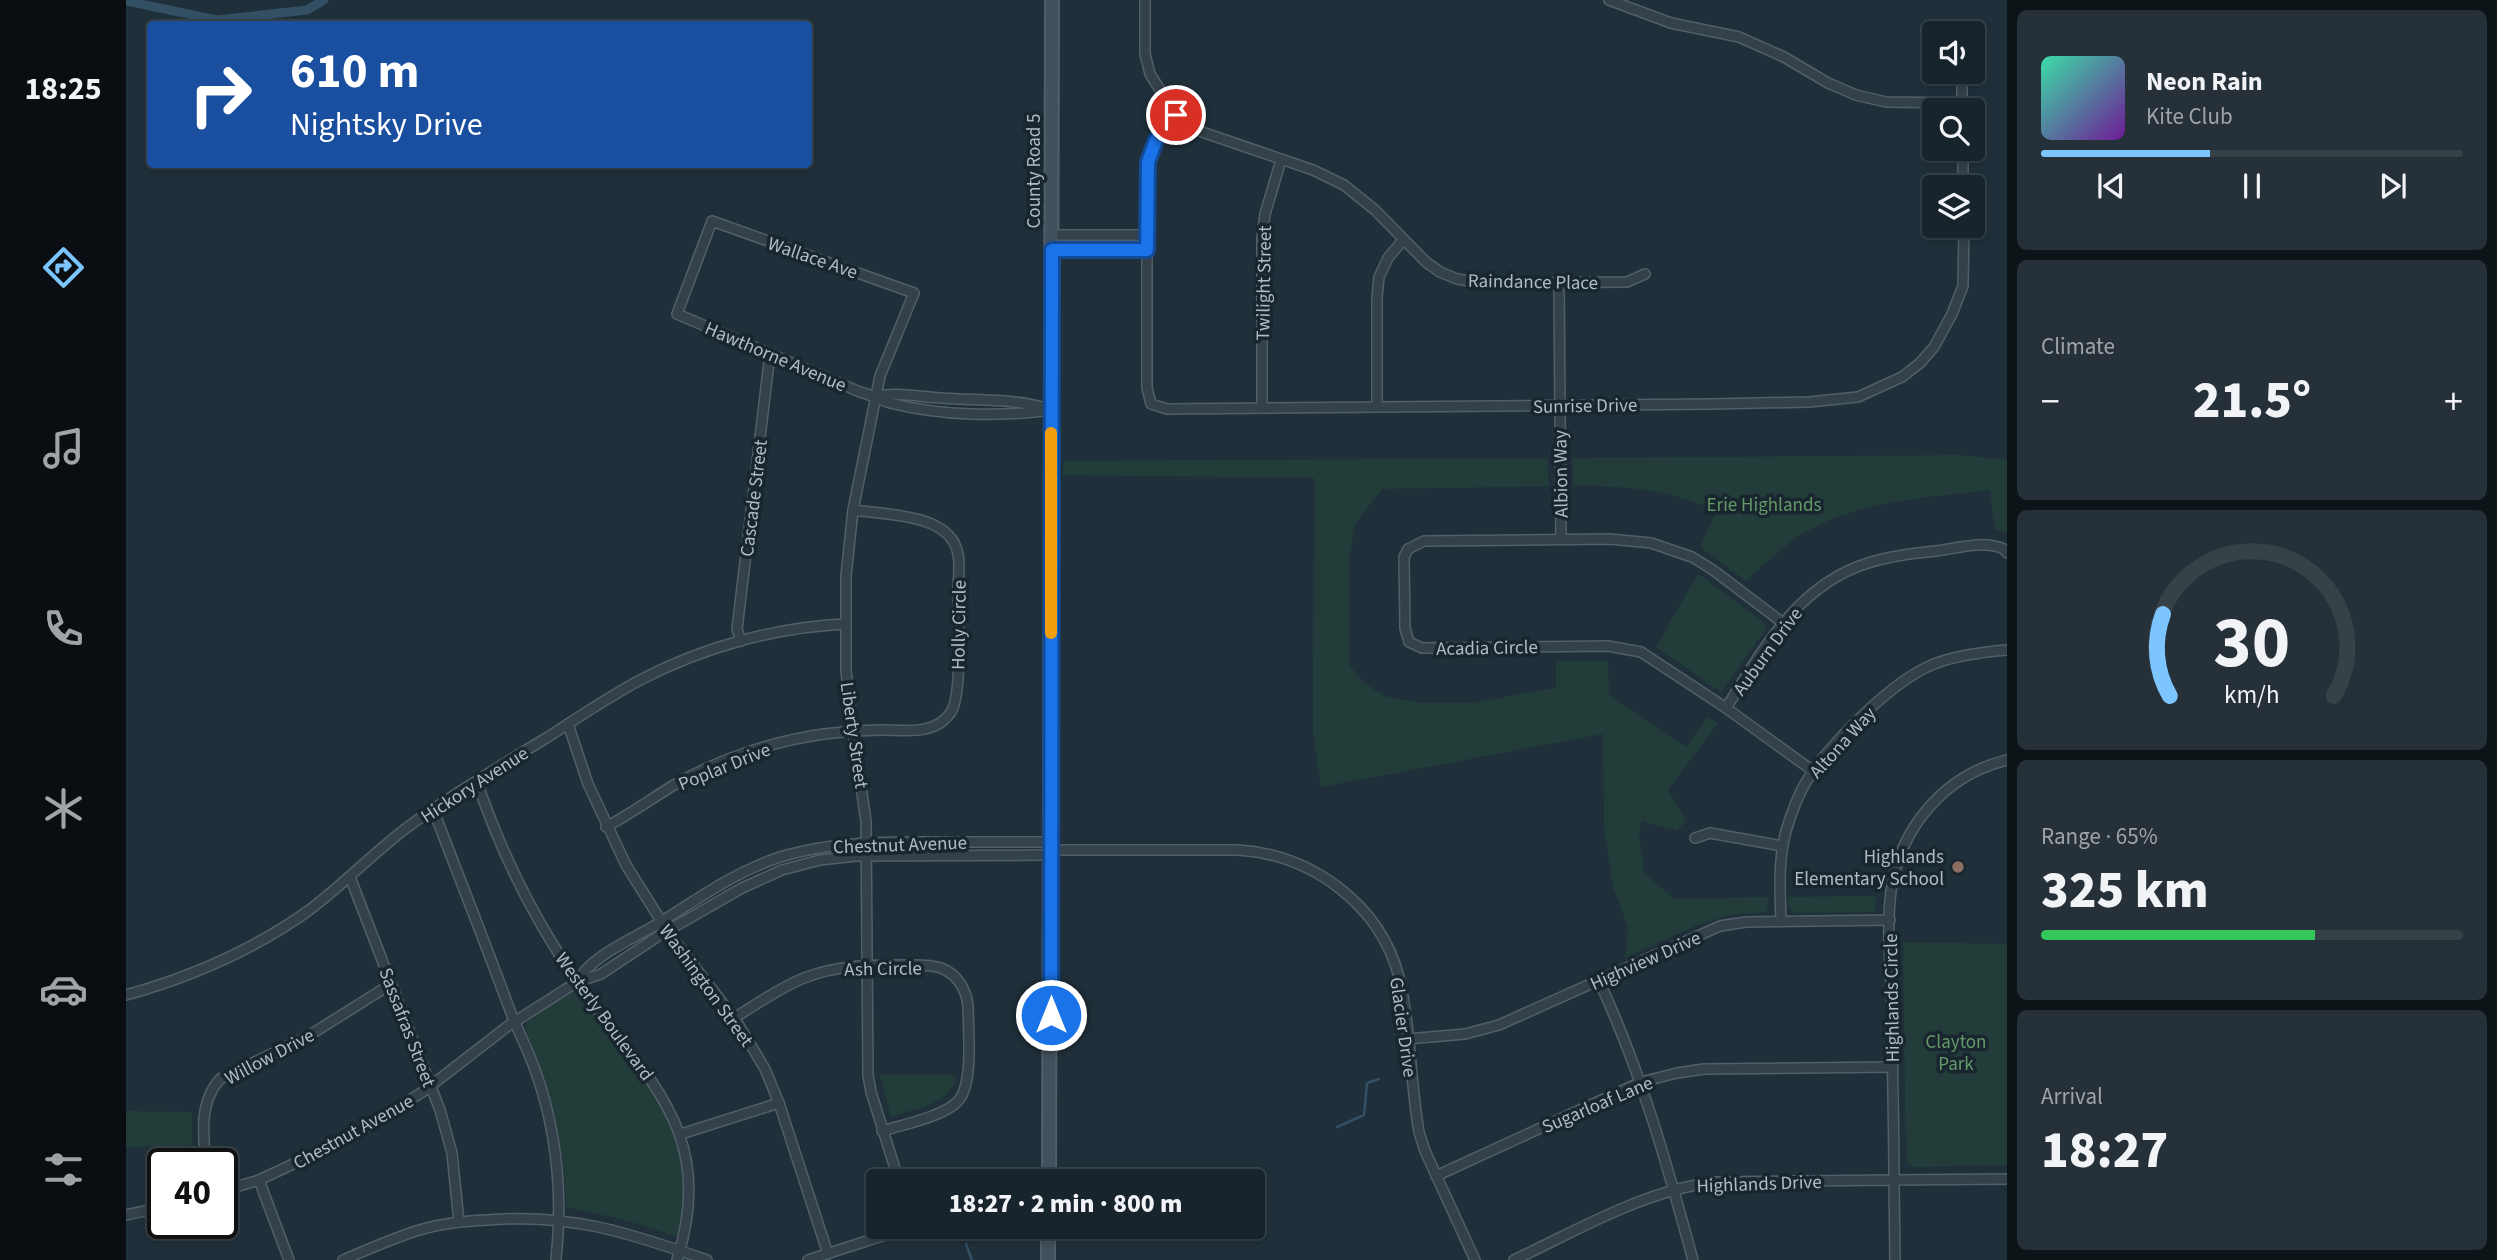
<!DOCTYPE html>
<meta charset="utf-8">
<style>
:root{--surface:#18242c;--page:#253038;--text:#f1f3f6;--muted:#9fa4a9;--line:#364148;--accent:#7dc5fe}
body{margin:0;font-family:"Source Sans 3",sans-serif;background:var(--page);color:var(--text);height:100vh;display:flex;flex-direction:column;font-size:26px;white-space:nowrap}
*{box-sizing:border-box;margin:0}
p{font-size:23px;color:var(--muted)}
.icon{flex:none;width:38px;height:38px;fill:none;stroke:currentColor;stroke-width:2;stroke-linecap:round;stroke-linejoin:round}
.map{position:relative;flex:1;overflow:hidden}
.details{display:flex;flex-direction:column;gap:10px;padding:10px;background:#0d1418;width:490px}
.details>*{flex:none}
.guide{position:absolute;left:21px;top:21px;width:665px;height:147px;border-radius:7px;box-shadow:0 4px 10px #0003,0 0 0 2px var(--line);background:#1a4fa0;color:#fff;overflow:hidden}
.controls{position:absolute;left:1796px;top:21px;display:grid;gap:14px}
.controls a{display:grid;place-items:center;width:63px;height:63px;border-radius:7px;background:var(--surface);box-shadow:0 4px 10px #0003,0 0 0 2px var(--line);font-size:35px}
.speed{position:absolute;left:21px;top:1148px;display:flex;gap:14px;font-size:35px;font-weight:700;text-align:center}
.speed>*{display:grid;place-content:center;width:91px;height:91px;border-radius:50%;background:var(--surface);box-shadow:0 4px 10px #0003,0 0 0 2px var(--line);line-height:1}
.speed .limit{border:4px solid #111;border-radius:10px;background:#fff;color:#111}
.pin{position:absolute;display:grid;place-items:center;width:60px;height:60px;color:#fff;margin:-30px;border:4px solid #fff;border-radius:50%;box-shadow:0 2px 7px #0007}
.me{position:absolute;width:77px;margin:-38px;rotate:0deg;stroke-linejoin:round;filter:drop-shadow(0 0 5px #0008)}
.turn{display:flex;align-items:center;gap:24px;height:147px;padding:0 28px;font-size:32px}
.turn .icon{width:91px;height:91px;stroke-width:2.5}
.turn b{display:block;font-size:49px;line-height:60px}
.big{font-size:52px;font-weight:800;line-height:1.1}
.details .widget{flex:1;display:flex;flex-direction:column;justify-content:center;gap:10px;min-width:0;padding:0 24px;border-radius:10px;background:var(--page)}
.details .dial{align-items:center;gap:0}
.dial svg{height:182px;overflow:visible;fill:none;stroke:var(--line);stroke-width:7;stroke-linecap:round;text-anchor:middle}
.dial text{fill:var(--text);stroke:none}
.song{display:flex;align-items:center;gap:21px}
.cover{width:84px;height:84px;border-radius:10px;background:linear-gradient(135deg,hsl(160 70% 55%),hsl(280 70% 35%))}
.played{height:7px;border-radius:4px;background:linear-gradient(90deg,var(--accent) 40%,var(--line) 40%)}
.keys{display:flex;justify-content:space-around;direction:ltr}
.heat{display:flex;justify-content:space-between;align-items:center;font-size:38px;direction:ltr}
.charge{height:10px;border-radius:5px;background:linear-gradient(90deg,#34c759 65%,var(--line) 0)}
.trip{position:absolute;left:740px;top:1169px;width:399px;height:70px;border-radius:7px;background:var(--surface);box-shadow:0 4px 10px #0003,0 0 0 2px var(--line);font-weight:800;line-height:70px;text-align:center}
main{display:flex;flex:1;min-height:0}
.menu{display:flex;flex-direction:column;width:126px;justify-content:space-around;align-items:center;background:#0a0e12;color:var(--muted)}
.menu .icon{width:49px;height:49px}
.menu .active{color:var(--accent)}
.menu b{font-size:32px;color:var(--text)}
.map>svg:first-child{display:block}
.green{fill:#223c3a}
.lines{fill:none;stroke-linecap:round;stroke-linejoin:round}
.stream{stroke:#324f63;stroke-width:2.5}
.canal{stroke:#324f63;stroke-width:9}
.street-casing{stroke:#515f68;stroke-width:12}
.secondary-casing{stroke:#515f68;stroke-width:16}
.street{stroke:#34414b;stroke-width:9}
.secondary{stroke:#42515e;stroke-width:12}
.route-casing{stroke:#114b97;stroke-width:18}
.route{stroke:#1a73e8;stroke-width:12}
.slow{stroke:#f59e0b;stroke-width:12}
.education-dot{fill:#8d6e63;stroke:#19262f;stroke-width:2.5}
.labels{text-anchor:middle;stroke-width:7;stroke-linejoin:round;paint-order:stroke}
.street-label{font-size:19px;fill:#aebcc7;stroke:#19262f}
.park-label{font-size:19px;fill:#649967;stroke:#19262f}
.poi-label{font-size:19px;fill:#aebcc7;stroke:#19262f;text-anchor:end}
</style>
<main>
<nav class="menu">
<b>18:25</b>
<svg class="icon active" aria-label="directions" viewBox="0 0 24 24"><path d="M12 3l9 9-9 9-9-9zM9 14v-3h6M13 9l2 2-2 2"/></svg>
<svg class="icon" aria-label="music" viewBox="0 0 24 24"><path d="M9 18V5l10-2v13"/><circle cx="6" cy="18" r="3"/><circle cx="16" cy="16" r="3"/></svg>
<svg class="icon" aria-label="phone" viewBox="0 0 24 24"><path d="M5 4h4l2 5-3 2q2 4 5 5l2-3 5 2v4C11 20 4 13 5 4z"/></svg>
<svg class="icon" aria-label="climate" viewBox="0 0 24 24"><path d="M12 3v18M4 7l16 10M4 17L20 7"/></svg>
<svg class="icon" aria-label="car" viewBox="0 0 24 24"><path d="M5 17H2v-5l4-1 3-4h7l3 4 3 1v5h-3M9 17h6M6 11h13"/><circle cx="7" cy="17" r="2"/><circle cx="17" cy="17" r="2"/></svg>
<svg class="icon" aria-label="filters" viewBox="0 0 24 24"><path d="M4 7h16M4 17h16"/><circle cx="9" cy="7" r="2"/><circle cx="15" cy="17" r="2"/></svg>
</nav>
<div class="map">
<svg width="1881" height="1260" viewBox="0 0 1881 1260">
<rect width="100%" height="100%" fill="#20303b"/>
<g class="green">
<path d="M1834,455L1881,460V533L1869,529L1864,490C1799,498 1730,500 1673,536C1654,549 1637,565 1620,581L1574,547L1591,511C1544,490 1499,485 1447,486V458Z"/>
<polygon points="1421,458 1423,486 1256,489 1229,524 1223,560 1224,666 1237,682 1258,696 1294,703 1345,703 1430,688 1430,661 1482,661 1483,695 1560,747 1582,717 1592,723 1542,790 1560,821 1551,831 1516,821 1513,834 1518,873 1549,899 1642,897 1641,912 1604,915 1569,926 1499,958 1502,927 1487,887 1478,827 1477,734 1195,787 1187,732 1188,478 936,475 938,461"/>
<polygon points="1572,574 1639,623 1640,629 1595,692 1530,647"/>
<polygon points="1750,896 1749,912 1668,913 1662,906 1662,897"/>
<polygon points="1777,942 1881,944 1881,1165 1788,1167 1783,1164 1780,1159"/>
<path d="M445,992L453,993C495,1048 553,1105 559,1178C560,1198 556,1218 552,1237L499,1220L440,1207C439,1143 422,1087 399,1028L401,1021Z"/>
<path d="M754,1075H830C827,1104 790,1108 767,1116L764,1114Z"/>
<polygon points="0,1111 66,1112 66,1145 0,1147"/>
</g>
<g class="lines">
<g class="stream">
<polyline points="1211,1127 1238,1115 1241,1083 1253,1079"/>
<polyline points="840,1244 846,1260"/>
</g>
<polyline class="canal" points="0,1 91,20 181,10 198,0"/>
<g class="street-casing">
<g id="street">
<polyline points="1019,0 1019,54 1024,74 1050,115 1076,132 1187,170 1218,185 1249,210 1300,262 1314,272 1331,279 1356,283 1501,282 1519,274"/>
<polyline points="1483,0 1545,23 1613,37 1658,57 1702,83 1730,95 1760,102 1836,103"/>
<polyline points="1836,110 1836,82"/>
<path d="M1050,115C1030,139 1023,151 1021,183V388L1025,404L1041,409L1586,404L1683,402L1732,397L1776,377L1794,363L1808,347L1826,314L1837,286L1838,226"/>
<polyline points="1837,149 1837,187"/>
<polyline points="926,235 1021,235"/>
<polyline points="926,250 1021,250"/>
<polyline points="1433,283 1435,539"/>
<path d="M750,396C772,392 793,397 815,398C851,401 889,398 923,409"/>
<polyline points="1251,407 1251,298 1253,277 1262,258 1277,240"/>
<polyline points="1136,408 1136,237 1139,214 1155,160"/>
<polyline points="1657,623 1587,570 1566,557 1525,543 1484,539 1298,541 1282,549 1278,557 1279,628 1283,642 1296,648 1482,646 1515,652 1600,708 1687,771"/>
<polyline points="615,641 611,629 644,354"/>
<path d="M1600,708C1637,650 1671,585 1742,563C1764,556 1787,553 1810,551C1832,548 1857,540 1878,549L1881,553"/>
<polyline points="442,724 462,784 500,865 542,932 611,1022 639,1069 653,1103 702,1254"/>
<path d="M1881,760C1818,775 1774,828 1765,891C1760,929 1765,970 1766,1009C1766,1066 1768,1123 1768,1180L1881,1179"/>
<path d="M351,782C375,852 408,920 451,981C518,1079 592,1128 551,1260"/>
<path d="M307,809C333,877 360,945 385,1013C392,1031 401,1048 408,1067C431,1129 437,1194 430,1260"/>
<path d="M480,827C504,814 525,799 548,785C593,759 647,741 698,734C718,732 737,730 757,730C770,730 786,732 799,729C809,727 819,721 825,712C837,694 832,611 832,586C833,576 834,564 832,554C825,513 760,515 727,510"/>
<polyline points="1569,838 1584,833 1656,846"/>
<path d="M925,850H1111C1185,854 1254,904 1273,977C1285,1027 1284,1081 1293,1132L1299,1151L1349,1260"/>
<polyline points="224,877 314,1110 326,1153 333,1222"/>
<path d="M1655,921C1654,891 1652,860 1660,831C1665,814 1671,797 1680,782C1703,744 1767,680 1808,664C1831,655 1857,652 1881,650"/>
<path d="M1473,981C1515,1071 1541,1164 1567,1260"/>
<path d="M451,982C464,957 504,940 528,926C569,901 608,872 654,857C703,842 752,842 802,842C843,842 884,842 925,842"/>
<path d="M0,995C65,977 127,950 182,911C217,885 248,852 283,826C326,795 372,767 417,740C450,719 482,697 516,679C578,647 650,627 720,624"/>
<path d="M608,1018C631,1004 653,988 678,978C711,965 743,965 778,965C790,965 804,964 815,968C831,974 840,989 842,1005C842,1028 848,1084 832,1101C819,1116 776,1125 756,1131"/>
<polyline points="1281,1039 1339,1034 1373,1025 1594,926 1620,922 1764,920"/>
<polyline points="555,1134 653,1103"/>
<path d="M80,1164C77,1135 73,1102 94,1079L184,1035L265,984"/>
<polyline points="1310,1176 1515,1082 1551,1073 1578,1069 1766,1067"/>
<polyline points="133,1180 163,1260"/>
<path d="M773,1181L745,1092L742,1075L740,821L728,739L720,671V576L727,510L754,376L788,293L586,221L551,314L734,392C744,394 754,400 764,403C815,416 873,417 925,410"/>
<polyline points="96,1191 133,1180 223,1138 298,1091 382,1026 451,982 475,974 534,935 616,888 656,870 694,860 730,856 925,855"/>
<polyline points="0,1215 37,1207"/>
<path d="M217,1260C243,1249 269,1237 297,1229C318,1223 339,1221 361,1220C444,1213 504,1233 581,1260"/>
<polyline points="682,1260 784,1227"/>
<path d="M1388,1260C1452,1230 1517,1191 1588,1182L1768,1180L1769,1260"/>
</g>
</g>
<g class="secondary-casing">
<g id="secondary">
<polyline points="923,1181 926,0"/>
<polyline points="922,1260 922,1227"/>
</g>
</g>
<use href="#street" class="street"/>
<use href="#secondary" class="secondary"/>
</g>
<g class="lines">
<g class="route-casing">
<polyline id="route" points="925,1015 926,250 1021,250 1022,162 1030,140 1050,115"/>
</g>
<use href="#route" class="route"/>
<polyline class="slow" points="925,633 925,433"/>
</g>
<circle class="education-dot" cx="1832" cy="867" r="7"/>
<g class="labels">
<g class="street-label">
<text transform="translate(907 171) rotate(-90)" y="7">County Road 5</text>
<text transform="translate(687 257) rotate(19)" y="7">Wallace Ave</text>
<text transform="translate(1407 281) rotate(1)" y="7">Raindance Place</text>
<text transform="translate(1137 283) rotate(-89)" y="7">Twilight Street</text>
<text transform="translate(650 356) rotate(23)" y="7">Hawthorne Avenue</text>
<text transform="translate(1459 405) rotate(-1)" y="7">Sunrise Drive</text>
<text transform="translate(1434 474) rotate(-91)" y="7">Albion Way</text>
<text transform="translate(627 498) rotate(-83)" y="7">Cascade Street</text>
<text transform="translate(832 625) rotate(-89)" y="7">Holly Circle</text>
<text transform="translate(1361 647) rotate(-1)" y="7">Acadia Circle</text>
<text transform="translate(1641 651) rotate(-54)" y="7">Auburn Drive</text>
<text transform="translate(729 735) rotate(82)" y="7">Liberty Street</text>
<text transform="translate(1716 742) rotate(-48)" y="7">Altona Way</text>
<text transform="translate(598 766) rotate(-22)" y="7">Poplar Drive</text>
<text transform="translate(348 784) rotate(-33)" y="7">Hickory Avenue</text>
<text transform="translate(774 844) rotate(-2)" y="7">Chestnut Avenue</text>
<text transform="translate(1519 960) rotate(-24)" y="7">Highview Drive</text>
<text transform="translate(757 968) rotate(-1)" y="7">Ash Circle</text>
<text transform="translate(581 985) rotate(54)" y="7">Washington Street</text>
<text transform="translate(1765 998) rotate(-91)" y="7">Highlands Circle</text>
<text transform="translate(479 1016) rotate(54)" y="7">Westerly Boulevard</text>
<text transform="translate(282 1027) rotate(69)" y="7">Sassafras Street</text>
<text transform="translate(1278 1027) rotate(82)" y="7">Glacier Drive</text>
<text transform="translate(143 1056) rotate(-28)" y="7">Willow Drive</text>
<text transform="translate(1471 1104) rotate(-23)" y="7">Sugarloaf Lane</text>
<text transform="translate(227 1131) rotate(-29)" y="7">Chestnut Avenue</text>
<text transform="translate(1633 1183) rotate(-2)" y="7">Highlands Drive</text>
</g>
<g class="park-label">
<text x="1638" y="511">Erie Highlands</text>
<text x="1830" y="1048">Clayton<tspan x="1830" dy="22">Park</tspan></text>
</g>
<g class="poi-label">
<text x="1818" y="863">Highlands<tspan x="1818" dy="22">Elementary School</tspan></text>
</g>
</g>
</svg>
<div class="controls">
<a><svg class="icon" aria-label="sound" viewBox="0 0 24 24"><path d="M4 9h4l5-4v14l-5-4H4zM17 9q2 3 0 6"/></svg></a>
<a><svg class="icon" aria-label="search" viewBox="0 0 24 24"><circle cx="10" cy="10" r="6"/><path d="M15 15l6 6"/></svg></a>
<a><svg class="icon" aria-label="layers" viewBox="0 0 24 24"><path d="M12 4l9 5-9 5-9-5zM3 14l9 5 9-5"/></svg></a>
</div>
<div class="speed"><div class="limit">40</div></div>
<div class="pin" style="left:1050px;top:115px;background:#d93025"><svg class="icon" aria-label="arrive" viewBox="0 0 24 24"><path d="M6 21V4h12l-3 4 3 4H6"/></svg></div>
<svg class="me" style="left:925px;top:1015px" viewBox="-20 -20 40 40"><circle r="17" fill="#1a73e8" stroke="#fff" stroke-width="3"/><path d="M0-11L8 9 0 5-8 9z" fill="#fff"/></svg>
<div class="trip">18:27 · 2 min · 800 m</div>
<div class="guide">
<div class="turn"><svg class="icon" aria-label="right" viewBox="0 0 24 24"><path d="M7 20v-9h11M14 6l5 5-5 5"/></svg><div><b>610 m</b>Nightsky Drive</div></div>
</div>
</div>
<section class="details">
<div class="widget">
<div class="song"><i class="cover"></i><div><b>Neon Rain</b><p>Kite Club</p></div></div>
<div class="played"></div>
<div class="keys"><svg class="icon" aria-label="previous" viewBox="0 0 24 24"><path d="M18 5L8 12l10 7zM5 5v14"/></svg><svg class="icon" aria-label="pause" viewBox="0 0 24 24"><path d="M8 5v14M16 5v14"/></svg><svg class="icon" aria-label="next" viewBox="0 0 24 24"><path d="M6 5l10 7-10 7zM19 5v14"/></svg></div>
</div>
<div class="widget"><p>Climate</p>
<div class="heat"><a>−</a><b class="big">21.5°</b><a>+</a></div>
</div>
<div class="widget dial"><svg viewBox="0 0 100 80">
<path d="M14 69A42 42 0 1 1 86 69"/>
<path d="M14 69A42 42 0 0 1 11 33" stroke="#7dc5fe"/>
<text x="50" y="56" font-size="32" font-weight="700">30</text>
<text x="50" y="72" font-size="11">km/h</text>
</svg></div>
<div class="widget"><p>Range · 65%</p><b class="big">325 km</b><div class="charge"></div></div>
<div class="widget"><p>Arrival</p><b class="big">18:27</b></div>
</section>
</main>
